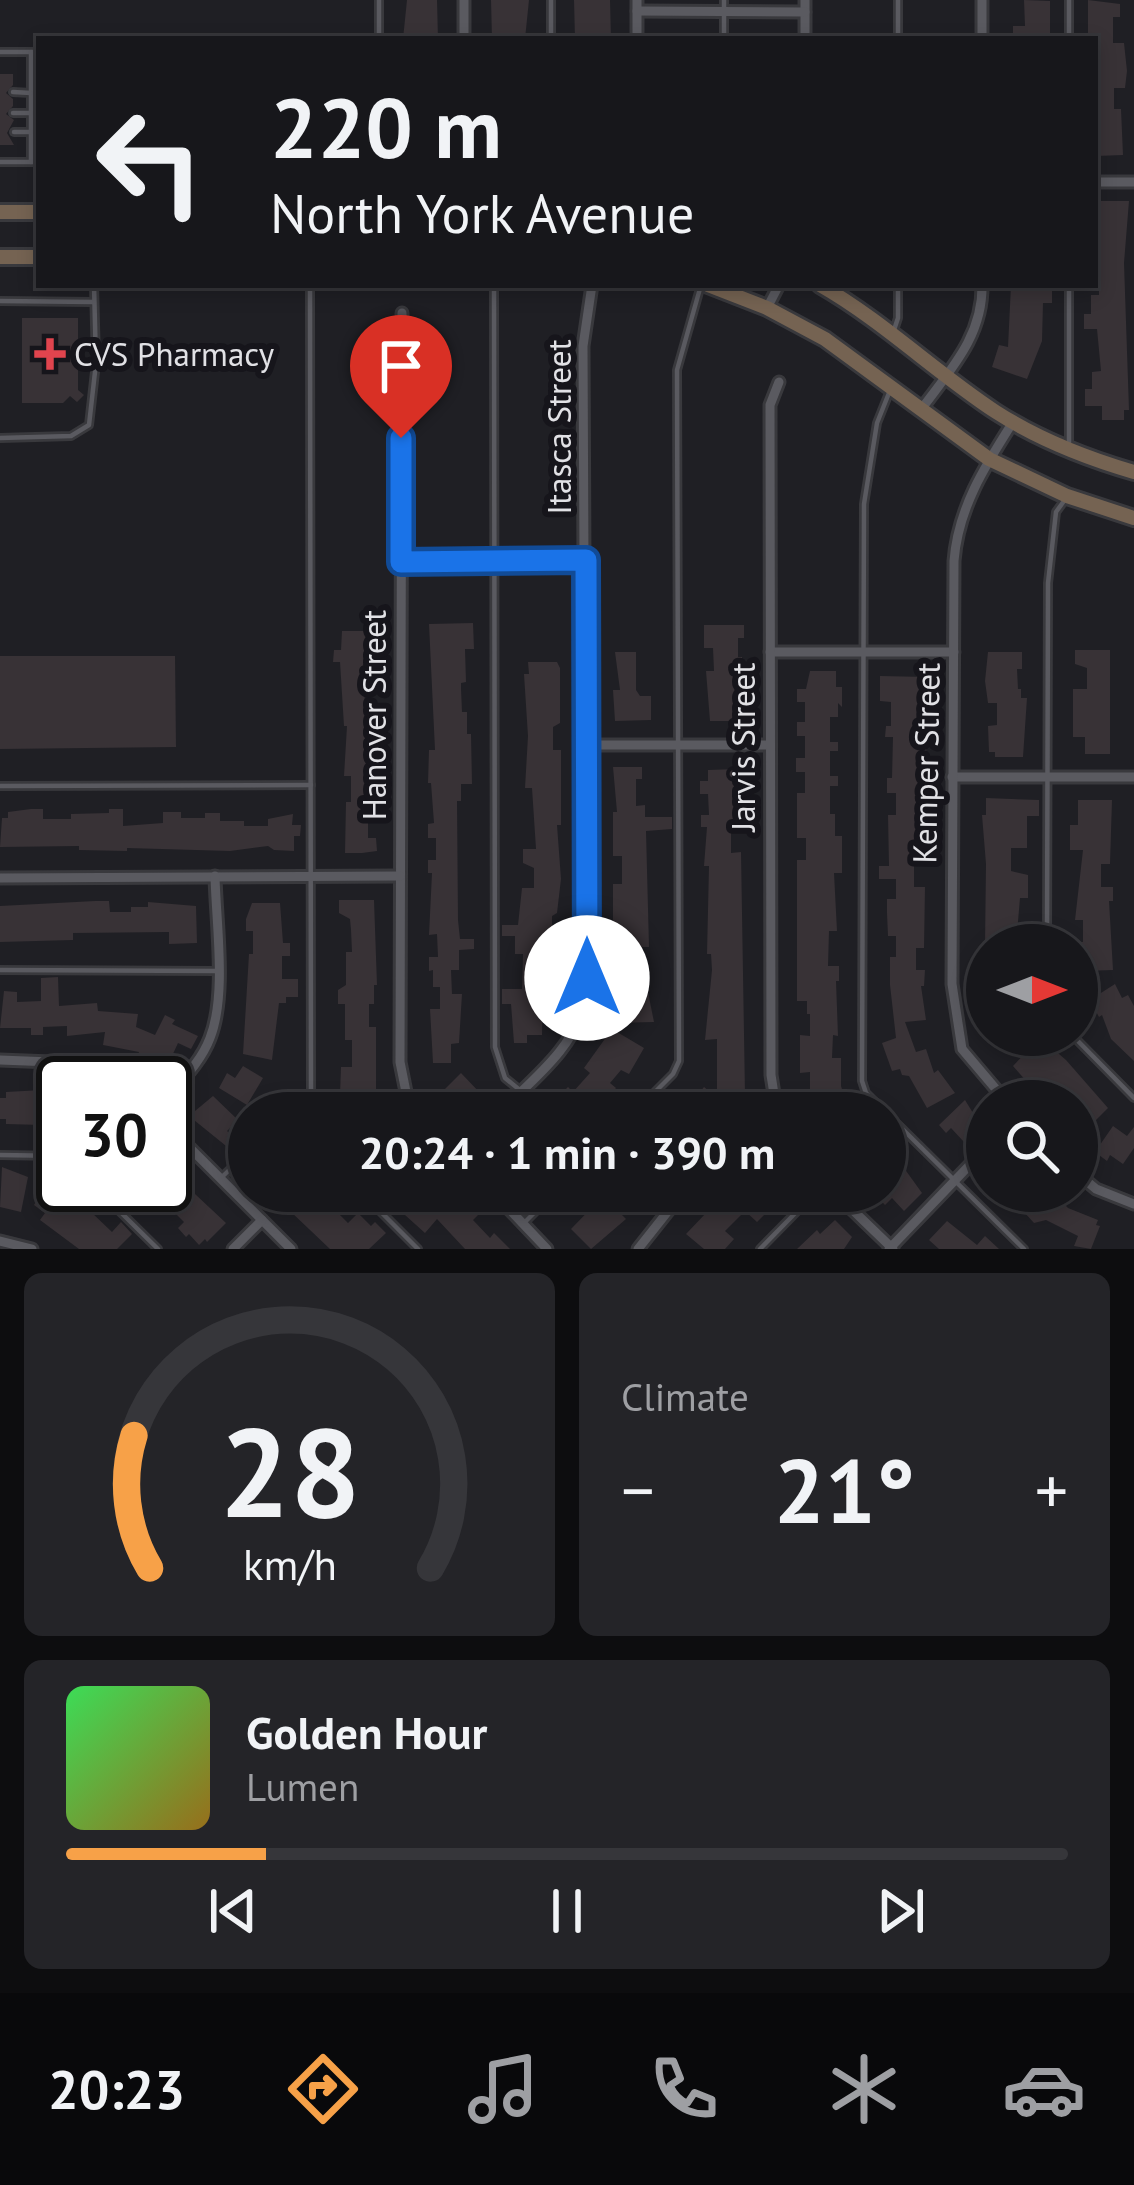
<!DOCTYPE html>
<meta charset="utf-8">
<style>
:root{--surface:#17171b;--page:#242428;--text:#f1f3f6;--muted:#9e9fa3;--line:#36363a;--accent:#f7a148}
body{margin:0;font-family:"PT Sans",sans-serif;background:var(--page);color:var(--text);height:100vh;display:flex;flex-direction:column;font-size:45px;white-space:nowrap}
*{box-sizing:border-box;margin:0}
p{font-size:39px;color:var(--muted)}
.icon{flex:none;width:66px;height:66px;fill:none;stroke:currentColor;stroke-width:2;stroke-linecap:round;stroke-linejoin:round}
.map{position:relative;height:1249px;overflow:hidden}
.sheet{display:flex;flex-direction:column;gap:24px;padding:24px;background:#0d0d0f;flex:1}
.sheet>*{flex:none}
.banner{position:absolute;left:36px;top:36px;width:1062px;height:252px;border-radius:0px;box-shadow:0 6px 18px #0003,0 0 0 3px var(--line);background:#17171b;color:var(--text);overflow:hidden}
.needle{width:78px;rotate:90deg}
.controls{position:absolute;left:966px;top:924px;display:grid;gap:24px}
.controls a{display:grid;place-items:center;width:132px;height:132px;border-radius:50%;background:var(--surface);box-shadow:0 6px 18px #0003,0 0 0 3px var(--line);font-size:60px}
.speed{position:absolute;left:36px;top:1056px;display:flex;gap:24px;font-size:60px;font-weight:700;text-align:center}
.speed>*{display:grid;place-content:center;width:156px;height:156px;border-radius:50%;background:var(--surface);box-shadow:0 6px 18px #0003,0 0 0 3px var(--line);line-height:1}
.speed .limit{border:6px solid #111;border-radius:18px;background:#fff;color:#111}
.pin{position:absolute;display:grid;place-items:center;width:102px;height:102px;color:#fff;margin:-123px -51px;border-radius:50% 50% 50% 0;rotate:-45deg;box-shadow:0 0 12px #0007}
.pin .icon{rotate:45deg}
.me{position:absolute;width:132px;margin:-66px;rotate:0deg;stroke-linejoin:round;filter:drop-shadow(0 0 9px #0008)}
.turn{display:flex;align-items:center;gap:42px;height:252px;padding:0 36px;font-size:54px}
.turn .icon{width:156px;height:156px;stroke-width:2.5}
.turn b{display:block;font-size:84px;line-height:102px}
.big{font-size:90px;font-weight:800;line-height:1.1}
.sheet .card{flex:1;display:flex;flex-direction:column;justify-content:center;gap:18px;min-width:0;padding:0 42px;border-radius:18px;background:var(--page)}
.sheet .dial{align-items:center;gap:0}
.dial svg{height:312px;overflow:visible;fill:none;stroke:var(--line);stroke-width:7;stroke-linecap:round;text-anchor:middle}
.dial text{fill:var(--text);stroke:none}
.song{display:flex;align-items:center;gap:36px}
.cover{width:144px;height:144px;border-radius:18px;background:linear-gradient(135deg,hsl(130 70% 55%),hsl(40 70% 35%))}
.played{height:12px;border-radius:6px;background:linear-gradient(90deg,var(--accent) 20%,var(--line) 20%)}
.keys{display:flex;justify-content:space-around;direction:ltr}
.heat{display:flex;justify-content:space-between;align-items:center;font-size:66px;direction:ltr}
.sheet .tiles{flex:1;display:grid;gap:24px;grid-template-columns:1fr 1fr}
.card:last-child{grid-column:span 2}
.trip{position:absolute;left:228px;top:1092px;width:678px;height:120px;border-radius:60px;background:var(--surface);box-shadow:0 6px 18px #0003,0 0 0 3px var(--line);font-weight:800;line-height:120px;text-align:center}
.dock{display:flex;height:192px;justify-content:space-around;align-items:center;background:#09090b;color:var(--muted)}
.dock .icon{width:84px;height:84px}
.dock .selected{color:var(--accent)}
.dock b{font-size:54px;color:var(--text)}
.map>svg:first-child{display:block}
.building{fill:#383236}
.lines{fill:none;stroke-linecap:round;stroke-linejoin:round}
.service-casing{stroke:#39393d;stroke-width:10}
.minor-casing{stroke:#39393d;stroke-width:15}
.secondary-casing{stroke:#39393d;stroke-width:20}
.service{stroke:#5a5a60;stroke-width:4.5}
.minor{stroke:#5a5a60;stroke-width:9}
.secondary{stroke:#756352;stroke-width:14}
.route-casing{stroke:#114b97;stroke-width:30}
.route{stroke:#1a73e8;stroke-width:21}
.health-dot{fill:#e0444e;stroke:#16151b;stroke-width:4.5}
.labels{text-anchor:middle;stroke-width:12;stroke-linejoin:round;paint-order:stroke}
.poi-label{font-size:33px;fill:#e1e1e5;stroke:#16151b;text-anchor:start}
.street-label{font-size:33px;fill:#e1e1e5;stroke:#16151b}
</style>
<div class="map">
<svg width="1134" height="1249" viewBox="0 0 1134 1249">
<rect width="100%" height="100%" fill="#1f1f24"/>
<g class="building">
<polygon points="407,0 437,0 438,39 403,39"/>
<polygon points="491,0 529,0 525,39 492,39"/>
<polygon points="574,0 610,0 611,39 575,39"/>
<polygon points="1024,0 1050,1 1050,39 1013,39 1013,26 1025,26"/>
<polygon points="1088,0 1120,4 1120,17 1113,17 1113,43 1124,43 1127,71 1125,88 1114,88 1114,109 1121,109 1123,155 1096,156 1095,39 1088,39"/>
<polygon points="0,74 13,74 13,85 6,93 13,99 13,106 6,114 14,120 7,133 14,145 0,145"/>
<polygon points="1097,201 1129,201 1124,263 1129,410 1124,410 1124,420 1102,420 1102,406 1085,406 1085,389 1092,389 1092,372 1101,371 1097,329 1084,329 1084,314 1091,314 1091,295 1099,295 1099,257 1095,250"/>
<polygon points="1011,285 1048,285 1048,291 1052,291 1052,303 1043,303 1042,341 1027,379 992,367 999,345 1008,347"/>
<polygon points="22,318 78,318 78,390 84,395 77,402 70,396 63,403 22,403"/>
<polygon points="473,623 474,649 465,649 466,682 461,683 461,688 462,712 467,712 467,734 471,734 472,784 461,784 461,801 457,801 458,920 460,939 474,939 474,949 459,950 459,970 451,970 452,994 462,994 459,1043 451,1044 451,1063 433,1063 430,1009 440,1009 440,987 433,987 433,970 429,971 429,957 438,957 437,934 429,935 432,873 428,873 428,860 436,860 436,838 428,838 428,824 434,823 431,783 428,783 429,750 435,750 429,624"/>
<polygon points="704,625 744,625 744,638 738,638 738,657 742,657 745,721 710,721 706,671 714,671 713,648 704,648"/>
<polygon points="342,631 375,631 375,685 364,685 365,709 374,709 373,727 376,728 376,740 367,739 367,764 376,764 374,804 377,804 377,816 368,816 368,838 376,838 377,851 362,853 345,853 346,802 351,802 351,776 344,776 347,726 344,726 340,662 333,662 334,650 341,650"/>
<polygon points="1075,650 1110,650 1110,754 1085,754 1085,737 1073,737 1073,689 1087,689 1087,668 1075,664"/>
<polygon points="615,652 636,652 636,690 640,696 651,696 651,720 615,721 613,690 620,690"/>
<polygon points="988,652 1022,652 1022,669 1017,669 1018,689 1021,689 1021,698 1027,698 1023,757 995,757 995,752 989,752 988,726 997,725 997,703 988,703 985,681"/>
<polygon points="0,656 175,656 176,747 0,749"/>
<polygon points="528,662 557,662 560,668 560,723 553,727 553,750 561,750 561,825 557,825 561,879 557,913 552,916 552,939 561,939 558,983 561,983 561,993 543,993 542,1035 527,1035 527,1043 514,1043 511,1004 502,1004 502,989 522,989 523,954 515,954 515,936 502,936 502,925 518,925 522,888 534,888 534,868 523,863 523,849 536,849 532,788 525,788 528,736 524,674 529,674"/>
<polygon points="810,671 836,671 836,687 842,687 842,707 838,703 838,717 830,717 830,742 838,742 838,751 830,751 830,776 838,776 838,786 830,786 830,814 835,814 835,836 842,836 842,873 834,873 837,931 829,931 828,966 839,966 839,981 836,981 838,1036 833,1035 832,1058 841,1058 841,1086 849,1113 807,1113 803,1094 810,1092 810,1072 800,1073 800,1035 810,1036 810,1014 807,1014 807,1001 797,1001 797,860 806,860 806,838 797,838 797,793 805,793 805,772 796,772 796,758 805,758 805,736 797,736 797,722 805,722 805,702 797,702 797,689 806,689"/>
<polygon points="880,676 927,677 925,866 914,866 914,887 925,887 924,948 916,948 916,970 925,970 924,986 921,986 926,1020 905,1022 916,1052 926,1049 934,1073 938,1070 955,1093 927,1108 909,1076 902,1075 900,1069 892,1071 882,1043 896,1038 890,985 890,957 896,957 896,936 888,936 887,913 887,899 896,899 896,879 879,879 879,866 889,866 888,815 896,815 896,793 887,793 887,778 892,778 893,737 885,737 886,726 891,726 891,702 880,701"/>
<polygon points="613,767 642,767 642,779 636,779 636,806 645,805 645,817 672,817 672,829 646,831 649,947 642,947 643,967 654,1022 613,1023 613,996 618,996 617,968 613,968 613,884 622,884 622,856 613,856 613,812 617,812"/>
<polygon points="738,769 741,827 731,827 731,853 741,852 745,1094 730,1094 715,1113 684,1113 704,1087 717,1098 717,1039 705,1040 712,970 711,954 707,954 709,866 704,866 707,827 701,827 701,815 709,815 708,794 700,794 700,781 708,781 708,770"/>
<polygon points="986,798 1039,800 1039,816 1027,816 1027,848 1011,848 1011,871 1028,875 1028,898 1020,898 1016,945 985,945 986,864 982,815 986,815"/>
<polygon points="1078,800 1112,800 1110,864 1101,864 1101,887 1113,887 1113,901 1109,901 1113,970 1084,971 1084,962 1077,963 1077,942 1083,942 1083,920 1075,920 1083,850 1070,850 1070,825 1078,825"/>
<polygon points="31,809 43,809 43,819 71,819 71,814 109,813 109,809 123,809 123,826 163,823 163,812 181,812 181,818 205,818 205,813 220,813 220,821 244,821 244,826 268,826 268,819 293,814 292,825 301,825 300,836 294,836 294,851 274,850 268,846 230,851 127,848 127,851 79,850 79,846 0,847 2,818 8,818 8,812"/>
<polygon points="339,900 374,900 377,985 374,985 374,1004 369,1004 369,1027 376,1027 376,1091 381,1089 387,1111 379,1113 337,1113 332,1097 340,1095 341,1067 352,1067 352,1040 345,1040 345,1004 338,1004 338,990 346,985 346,952 352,952 351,930 350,919 339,913"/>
<polygon points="95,901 109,901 110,912 131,912 131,907 148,907 148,902 196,906 197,943 169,944 169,932 73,933 73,940 0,942 0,906"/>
<polygon points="252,903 280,903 283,943 290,943 290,956 282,956 282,979 298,979 298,997 286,997 286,1003 279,1003 272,1060 243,1054 249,954 253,954 253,931 246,931 246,919"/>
<polygon points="58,977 59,1006 97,1003 98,1011 138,1014 136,1027 155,1035 165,1015 175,1020 172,1024 198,1036 191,1049 178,1043 166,1069 162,1067 157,1077 145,1072 150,1062 137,1057 139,1052 103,1045 105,1032 67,1036 67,1026 43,1027 43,1035 31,1035 31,1028 0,1028 4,991 17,992 17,1002 41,1001 41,978"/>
<polygon points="1115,984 1122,998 1128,995 1134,1006 1134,1061 1111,1039 1102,1015 1099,1017 1093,1006 1097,1004 1093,998"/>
<polygon points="612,1029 644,1048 629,1074 621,1070 610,1083 616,1088 595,1113 552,1113 547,1108 568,1087 573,1092 590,1073 584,1068"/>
<polygon points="1034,1044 1045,1054 1052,1048 1066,1060 1108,1108 1077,1139 1077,1101 1059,1101 1054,1096 1044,1101 1013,1066"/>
<polygon points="243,1066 263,1078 247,1105 219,1088 227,1073 235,1078"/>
<polygon points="461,1073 481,1094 461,1113 442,1113 452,1104 442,1092"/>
<polygon points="42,1086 59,1086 59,1114 48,1114 42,1125 6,1124 6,1119 0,1119 0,1098 6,1098 6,1092 42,1090"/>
<polygon points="213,1096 238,1120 227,1131 244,1147 236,1154 189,1116"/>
<polygon points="965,1100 981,1126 964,1142 951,1128 946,1133 939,1125"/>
<polygon points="1113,1126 1127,1136 1134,1127 1134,1148 1123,1164 1110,1155 1107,1161 1095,1152"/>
<polygon points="891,1150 922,1193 904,1211 892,1198 885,1205 872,1191 885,1191 885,1156"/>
<polygon points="165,1166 226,1223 207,1242 205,1239 199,1245 189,1234 186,1237 178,1228 184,1222 158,1196 165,1189"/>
<polygon points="2,1167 28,1177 21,1212 0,1207"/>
<polygon points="45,1186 68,1200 79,1215 84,1210 88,1215 91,1212 112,1232 121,1222 132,1234 117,1249 79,1249 40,1220 45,1213 34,1205"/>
<polygon points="269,1191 325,1191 337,1204 333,1208 348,1223 358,1213 371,1226 375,1222 386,1233 369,1249 330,1249"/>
<polygon points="415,1191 455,1191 478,1215 473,1220 490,1238 494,1233 510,1249 465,1249 437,1219 425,1233 405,1215 422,1198"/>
<polygon points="608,1191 644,1191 622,1215 626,1219 591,1249 571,1229"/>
<polygon points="727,1191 777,1191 762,1207 767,1212 757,1222 745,1211 725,1231 734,1239 725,1249 704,1249 686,1234"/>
<polygon points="1005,1191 1051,1191 1068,1208 1098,1220 1096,1225 1100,1226 1091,1249 1074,1246 1078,1236 1046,1220 1034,1223"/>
<polygon points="835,1220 852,1237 844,1249 797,1249 817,1230 820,1234"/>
<polygon points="947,1221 977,1245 985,1236 999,1249 939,1249 929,1240"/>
</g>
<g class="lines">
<g class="service-casing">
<g id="service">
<polyline points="379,0 379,39"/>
<polyline points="551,0 551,39"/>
<polyline points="724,0 724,39"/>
<polyline points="1069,0 1069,39"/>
<polyline points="898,39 898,0"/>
<polyline points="0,52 39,52"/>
<polyline points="31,52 31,162"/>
<polyline points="13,92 31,93"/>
<polyline points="13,113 31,113"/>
<polyline points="14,132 31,132"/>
<polyline points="0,162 39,162"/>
<polyline points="310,285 311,1092 318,1113"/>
<polyline points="494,285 495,1047 505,1078 521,1091"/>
<polyline points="1069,285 1069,447"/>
<polyline points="0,301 94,302"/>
<polyline points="893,333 898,318 898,285"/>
<polyline points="889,393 877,423 864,504 862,1081 866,1093 1024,1249"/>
<polyline points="0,438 71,436 89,425 96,363 94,285"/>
<polyline points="0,786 311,785"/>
<polyline points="1047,945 1048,583 1056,512 1064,501"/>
<polyline points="0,970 217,971"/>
<polyline points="1072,1035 1134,1098"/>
<polyline points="289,1113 311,1092"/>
<polyline points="634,1113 673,1074 679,1061 677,370 701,285"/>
<polyline points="0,1155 63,1156"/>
<polyline points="223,1176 249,1151"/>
<polyline points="93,1185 158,1249"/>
<polyline points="360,1191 418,1249"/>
<polyline points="526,1221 556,1191"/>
<polyline points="760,1249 817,1191"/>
</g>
</g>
<g class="minor-casing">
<g id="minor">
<polyline points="464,0 464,39"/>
<polyline points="805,0 805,39"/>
<polyline points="637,11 805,12"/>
<polyline points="637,39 637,0"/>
<polyline points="982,39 982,0"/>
<polyline points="1095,182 1134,182"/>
<polyline points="767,308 779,285"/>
<polyline points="402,313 400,1062 406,1092 419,1113"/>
<path d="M920,411C949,371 983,337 982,285"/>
<polyline points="401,563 586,560"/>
<polyline points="770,652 954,652"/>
<polyline points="587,745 770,745"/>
<polyline points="952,777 1134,777"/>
<polyline points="0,878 400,876"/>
<polyline points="0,1060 77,1063 117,1083"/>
<path d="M165,1100C181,1081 201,1062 210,1038C227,995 216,923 215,876"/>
<path d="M1006,1101L962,1049L952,984L954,561C958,508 985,466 1013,422"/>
<path d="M499,1113C533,1079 575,1048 586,999L583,346L592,285"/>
<polyline points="777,1113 771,1075 770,405 779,382"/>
<polyline points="165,1123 291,1249"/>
<polyline points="1077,1173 1096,1189 1134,1204"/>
<polyline points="492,1191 547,1249"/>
<polyline points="833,1191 893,1249"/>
<polyline points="0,1241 32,1249"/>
<polyline points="233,1249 262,1220"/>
<polyline points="638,1249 684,1191"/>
<polyline points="889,1249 987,1147"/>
</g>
</g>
<g class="secondary-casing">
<g id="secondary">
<polyline points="0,212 39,212"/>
<polyline points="0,257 39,257"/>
<polyline points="708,285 767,308 825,339 989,459 1067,496 1134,518"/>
<path d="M820,285C883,321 935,372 996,412C1038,439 1086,458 1134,472"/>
</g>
</g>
<use href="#service" class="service"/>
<use href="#minor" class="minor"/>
<use href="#secondary" class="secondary"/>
</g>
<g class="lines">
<g class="route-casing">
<polyline id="route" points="401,438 401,562 586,560 587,978"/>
</g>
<use href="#route" class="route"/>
</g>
<path class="health-dot" d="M44 336h12v12h12v12h-12v12h-12v-12h-12v-12h12z"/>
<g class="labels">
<g class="poi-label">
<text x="74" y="366">CVS Pharmacy</text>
</g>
<g class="street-label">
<text transform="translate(559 427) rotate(-90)" y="12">Itasca Street</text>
<text transform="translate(374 715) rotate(-90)" y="12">Hanover Street</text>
<text transform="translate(743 747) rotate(-90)" y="12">Jarvis Street</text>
<text transform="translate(926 763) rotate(-89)" y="12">Kemper Street</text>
</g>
</g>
</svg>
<div class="controls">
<a><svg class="needle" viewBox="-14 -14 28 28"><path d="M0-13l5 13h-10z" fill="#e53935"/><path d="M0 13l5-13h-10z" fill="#9e9fa3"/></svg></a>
<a><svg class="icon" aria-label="search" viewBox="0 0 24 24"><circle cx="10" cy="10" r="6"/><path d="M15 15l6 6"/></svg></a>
</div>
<div class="speed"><div class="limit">30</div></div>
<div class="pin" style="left:401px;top:438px;background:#d93025"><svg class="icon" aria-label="arrive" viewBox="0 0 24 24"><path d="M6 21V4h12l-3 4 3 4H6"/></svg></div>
<svg class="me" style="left:587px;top:978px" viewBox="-20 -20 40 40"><circle r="19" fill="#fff"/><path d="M0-13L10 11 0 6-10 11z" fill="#1a73e8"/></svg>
<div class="trip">20:24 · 1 min · 390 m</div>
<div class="banner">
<div class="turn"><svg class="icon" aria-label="left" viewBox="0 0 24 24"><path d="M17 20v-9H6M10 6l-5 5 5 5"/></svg><div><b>220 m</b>North York Avenue</div></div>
</div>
</div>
<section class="sheet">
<div class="tiles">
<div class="card dial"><svg viewBox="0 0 100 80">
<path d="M14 69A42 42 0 1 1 86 69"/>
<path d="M14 69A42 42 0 0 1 10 35" stroke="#f7a148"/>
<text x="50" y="56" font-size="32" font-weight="700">28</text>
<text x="50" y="72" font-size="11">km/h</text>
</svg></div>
<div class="card"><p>Climate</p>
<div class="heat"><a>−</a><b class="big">21°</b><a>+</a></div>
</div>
<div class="card">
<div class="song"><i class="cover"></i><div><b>Golden Hour</b><p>Lumen</p></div></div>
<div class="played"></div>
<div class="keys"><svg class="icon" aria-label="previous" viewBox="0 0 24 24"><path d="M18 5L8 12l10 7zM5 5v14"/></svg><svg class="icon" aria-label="pause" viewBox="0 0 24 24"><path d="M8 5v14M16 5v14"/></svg><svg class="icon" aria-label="next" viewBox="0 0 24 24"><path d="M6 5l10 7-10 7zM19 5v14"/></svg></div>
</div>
</div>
</section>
<nav class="dock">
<b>20:23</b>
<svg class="icon selected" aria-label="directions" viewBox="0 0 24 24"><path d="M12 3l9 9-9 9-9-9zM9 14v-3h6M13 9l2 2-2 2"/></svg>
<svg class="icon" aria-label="music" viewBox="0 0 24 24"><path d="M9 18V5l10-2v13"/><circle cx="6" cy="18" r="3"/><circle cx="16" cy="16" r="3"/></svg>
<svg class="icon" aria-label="phone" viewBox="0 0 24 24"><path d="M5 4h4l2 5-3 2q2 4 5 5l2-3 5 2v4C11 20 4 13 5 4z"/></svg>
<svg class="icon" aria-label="climate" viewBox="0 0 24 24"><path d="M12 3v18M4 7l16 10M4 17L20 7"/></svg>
<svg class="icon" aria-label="car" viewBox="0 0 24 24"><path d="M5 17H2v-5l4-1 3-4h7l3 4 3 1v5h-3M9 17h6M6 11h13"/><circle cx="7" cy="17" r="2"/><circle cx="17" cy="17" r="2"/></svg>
</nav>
